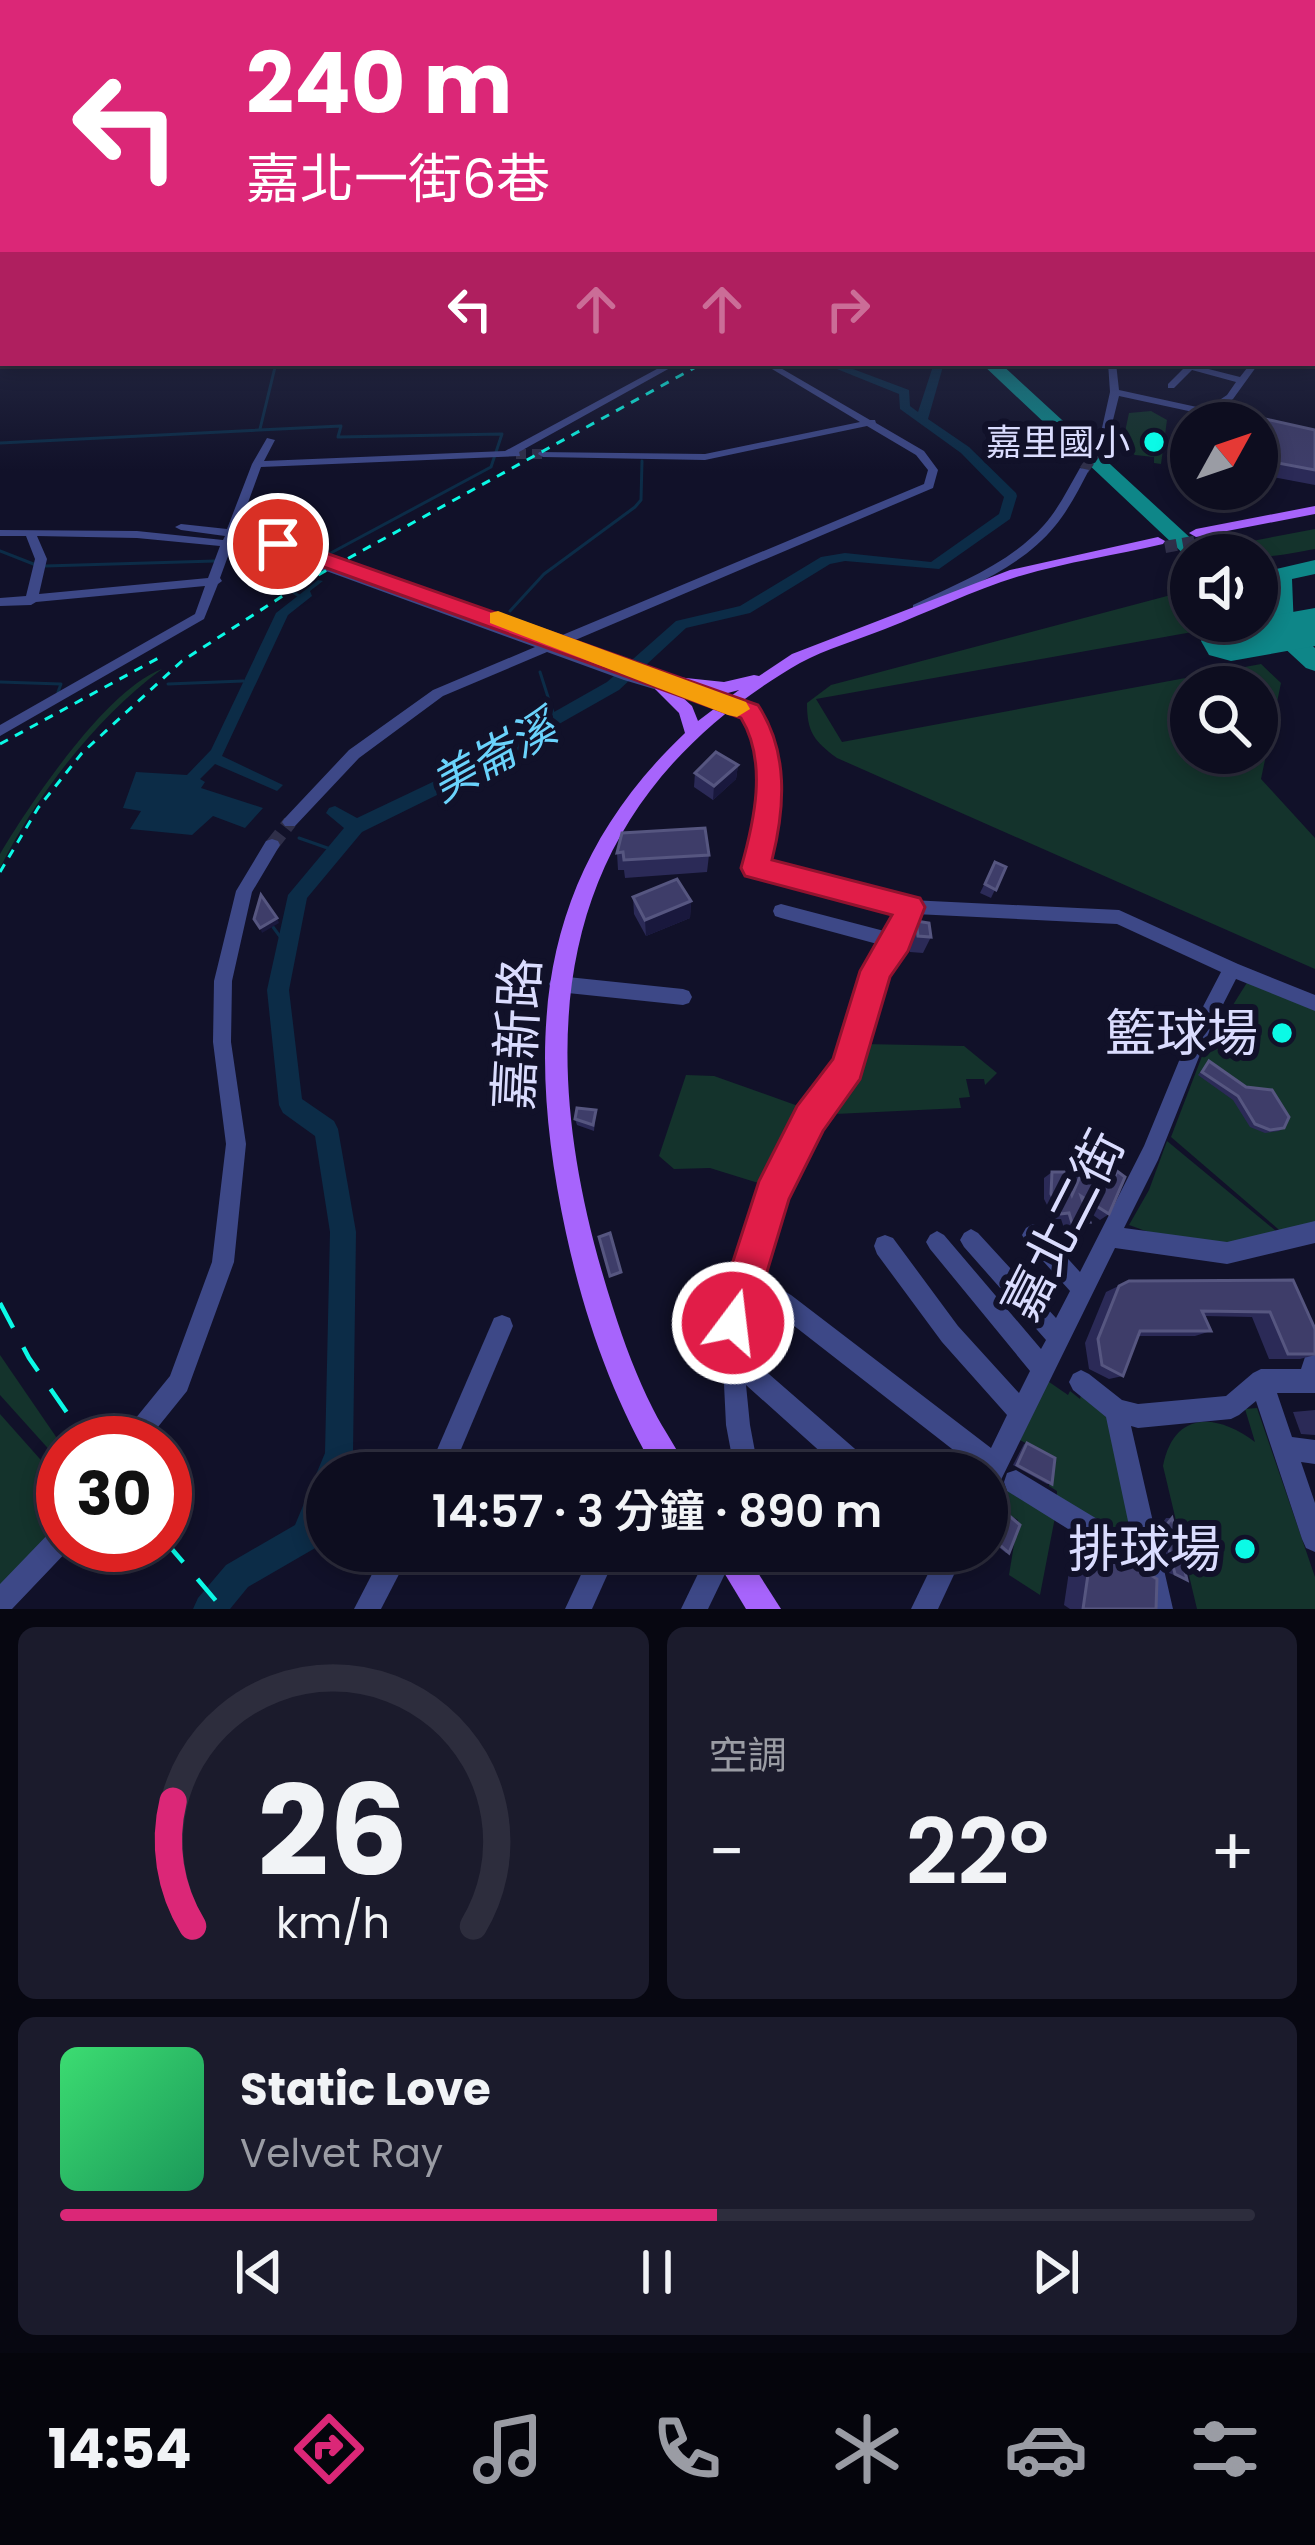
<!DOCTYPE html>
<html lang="zh-TW">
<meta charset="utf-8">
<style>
:root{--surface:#0d0d1f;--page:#1b1b2c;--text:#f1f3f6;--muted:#9a9ca4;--line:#2d2d3d;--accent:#db2777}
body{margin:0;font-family:Poppins,"Noto Sans TC",sans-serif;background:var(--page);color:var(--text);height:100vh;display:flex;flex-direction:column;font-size:45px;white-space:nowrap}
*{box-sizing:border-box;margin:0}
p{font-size:39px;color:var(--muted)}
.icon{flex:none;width:66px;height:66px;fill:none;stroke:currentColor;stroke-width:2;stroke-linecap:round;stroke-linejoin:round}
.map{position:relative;height:1609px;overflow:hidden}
.drawer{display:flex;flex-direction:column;gap:18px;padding:18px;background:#070711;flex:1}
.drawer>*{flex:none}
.banner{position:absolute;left:0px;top:0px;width:1317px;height:366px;box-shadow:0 6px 18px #0003,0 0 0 3px var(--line);background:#db2777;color:#fff;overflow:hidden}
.needle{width:78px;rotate:50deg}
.tools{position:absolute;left:1170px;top:402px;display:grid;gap:24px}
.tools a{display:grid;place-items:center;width:108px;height:108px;border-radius:50%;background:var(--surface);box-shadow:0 6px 18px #0003,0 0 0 3px var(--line);font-size:60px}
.speed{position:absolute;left:36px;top:1416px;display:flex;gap:24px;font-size:60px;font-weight:700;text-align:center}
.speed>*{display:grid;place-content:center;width:156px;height:156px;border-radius:50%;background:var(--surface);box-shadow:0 6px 18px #0003,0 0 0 3px var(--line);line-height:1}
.speed .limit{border:18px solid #d22;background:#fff;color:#111}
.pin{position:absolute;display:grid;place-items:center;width:102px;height:102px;color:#fff;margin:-51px;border:6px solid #fff;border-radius:50%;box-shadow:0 3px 12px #0007}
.me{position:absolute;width:132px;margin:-66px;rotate:15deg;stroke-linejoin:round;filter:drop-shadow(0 0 9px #0008)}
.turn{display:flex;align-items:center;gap:42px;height:252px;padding:0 48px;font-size:54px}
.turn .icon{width:156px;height:156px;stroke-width:2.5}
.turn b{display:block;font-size:84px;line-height:102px}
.lanes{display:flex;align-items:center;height:114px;padding:0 48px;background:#0003;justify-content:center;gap:60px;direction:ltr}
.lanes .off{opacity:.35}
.big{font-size:90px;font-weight:600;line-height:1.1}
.drawer .card{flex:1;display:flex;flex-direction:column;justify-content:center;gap:18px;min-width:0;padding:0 42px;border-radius:18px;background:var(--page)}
.drawer .dial{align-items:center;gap:0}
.dial svg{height:312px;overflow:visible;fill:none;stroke:var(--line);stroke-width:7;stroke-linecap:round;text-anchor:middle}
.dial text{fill:var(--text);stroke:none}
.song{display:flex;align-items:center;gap:36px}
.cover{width:144px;height:144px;border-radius:18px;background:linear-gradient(135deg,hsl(140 70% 55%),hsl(150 70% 35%))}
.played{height:12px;border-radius:6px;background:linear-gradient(90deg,var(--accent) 55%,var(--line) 55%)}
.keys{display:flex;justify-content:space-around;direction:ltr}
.heat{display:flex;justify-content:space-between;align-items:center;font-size:66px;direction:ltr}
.drawer .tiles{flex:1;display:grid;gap:18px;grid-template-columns:1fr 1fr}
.card:last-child{grid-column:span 2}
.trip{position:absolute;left:306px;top:1452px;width:702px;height:120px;border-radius:60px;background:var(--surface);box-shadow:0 6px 18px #0003,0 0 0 3px var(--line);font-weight:600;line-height:120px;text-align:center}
.tabs{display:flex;height:192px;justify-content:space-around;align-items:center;background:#05050c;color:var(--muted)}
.tabs .icon{width:84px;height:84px}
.tabs .selected{color:var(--accent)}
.tabs b{font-size:54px;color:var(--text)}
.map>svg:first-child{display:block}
.green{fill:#14332c;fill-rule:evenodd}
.water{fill:#0c2c47}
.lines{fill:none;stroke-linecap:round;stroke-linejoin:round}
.stream{stroke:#0c2c47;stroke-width:3}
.river{fill:#0c2c47;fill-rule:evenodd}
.taxiway{fill:#0e8688;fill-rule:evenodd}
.runway{fill:#0e8688;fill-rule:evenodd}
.minor-tunnel-far1{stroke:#2f2f49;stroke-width:10;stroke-dasharray:10 6;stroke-linecap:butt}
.minor-tunnel{stroke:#2f2f49;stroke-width:14;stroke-dasharray:14 8;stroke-linecap:butt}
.major-tunnel{stroke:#2f2f49;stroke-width:12;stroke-dasharray:12 6;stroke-linecap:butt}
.minor{fill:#3d4887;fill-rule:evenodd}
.major{fill:#a764fc;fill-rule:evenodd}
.rail-far1{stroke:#0bfae6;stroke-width:3;stroke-dasharray:9 8;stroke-linecap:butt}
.rail{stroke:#0bfae6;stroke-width:4.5;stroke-dasharray:28 22;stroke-linecap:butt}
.wall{fill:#2b2a57}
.shaded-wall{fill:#19183d}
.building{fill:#3e3d69;stroke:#565680;stroke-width:3}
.route{fill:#e11d48;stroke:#92132f;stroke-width:3}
.slow{fill:#f59e0b}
.poi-dot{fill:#0bfae6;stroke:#111129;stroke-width:4.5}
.labels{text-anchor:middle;stroke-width:12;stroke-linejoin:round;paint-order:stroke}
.far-poi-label{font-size:36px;fill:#dadcfe;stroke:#111129;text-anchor:end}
.water-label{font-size:45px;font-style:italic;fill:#6ad3fc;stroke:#111129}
.near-poi-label{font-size:51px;fill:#dadcfe;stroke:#111129;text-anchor:end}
.near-street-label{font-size:51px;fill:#dadcfe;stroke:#111129}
</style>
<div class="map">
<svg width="1315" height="1609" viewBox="0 0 1315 1609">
<rect width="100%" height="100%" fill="#111129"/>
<g class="green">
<polygon points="1151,411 1167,420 1161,464 1154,463 1154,457 1135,455 1122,446 1129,413"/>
<path d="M1315,529V549C1287,554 1231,566 1210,549Z"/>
<path d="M1186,591L1191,621H1220L1226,626L816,699L842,742L1261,664L1281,683L1261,779L1315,838V969L837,758C814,741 807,732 807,703L831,685ZM1191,687H1257V753H1191Z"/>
<path d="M162,669C95,719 37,794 0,868V854C31,802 106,690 162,669Z"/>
<polygon points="1248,981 1315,1009 1315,1224 1285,1235 1171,1137 1204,1051"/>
<polygon points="863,1044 964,1046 997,1073 985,1085 984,1079 966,1079 970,1097 959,1098 961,1108 835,1114"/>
<polygon points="686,1075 714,1076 801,1107 765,1185 710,1168 674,1169 659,1156"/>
<path d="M1167,1141L1282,1236C1219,1246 1188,1247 1129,1225L1149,1190Z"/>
<polygon points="0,1355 63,1447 63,1465 0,1395"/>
<polygon points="1039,1375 1068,1395 1070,1391 1080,1399 1082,1390 1114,1421 1137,1550 1057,1498 1057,1491 1049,1486 1052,1457 1018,1439"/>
<path d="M1257,1408L1315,1577V1609H1197L1163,1466C1174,1410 1217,1413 1255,1442L1245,1409Z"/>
<polygon points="0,1414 63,1485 63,1527 0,1593"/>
<polygon points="1006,1490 1056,1512 1040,1595 1009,1575 1018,1520 1001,1510"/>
</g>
<polygon class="water" points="318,580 323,581 310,591 312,596 288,615 222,756 283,785 277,791 215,764 200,779 205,782 201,788 263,808 245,828 213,816 192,835 130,829 141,811 123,808 136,772 187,775 211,750 276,613"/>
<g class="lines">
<g class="stream">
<polyline points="260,429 276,363"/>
<polyline points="0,443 341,426 338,437 502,434 491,467 314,562"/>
<polyline points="0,551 36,565"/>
<polyline points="45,566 215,561"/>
<polyline points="282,585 299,596"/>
<polyline points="510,611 544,574 635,507 641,500 642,461"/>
<polyline points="540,672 556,722"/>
<polyline points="0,682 61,684 58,692"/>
<polyline points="168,684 243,681"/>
<polyline points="299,838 336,851"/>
<polyline points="273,927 287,946"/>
</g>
<polygon class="river" points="822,363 837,363 909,390 910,406 918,412 934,363 944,363 928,419 969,447 1016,493 1017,496 1010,519 939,569 845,561 830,564 750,613 686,628 619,690 529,741 512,758 362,832 307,898 289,990 302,1099 334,1121 338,1129 356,1232 353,1453 346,1473 327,1473 327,1521 317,1547 248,1587 230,1609 193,1609 198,1598 226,1565 295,1525 325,1453 330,1232 315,1136 283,1113 279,1105 267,990 288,895 344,828 326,813 329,808 335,806 357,818 500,750 517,733 607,682 676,621 740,606 821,557 845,553 931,562 999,514 1004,497 961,453 900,409 899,394"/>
<g class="taxiway">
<polygon points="981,363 1000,363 1209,555 1191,555 1190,560"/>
<polygon points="1315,560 1315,574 1292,579 1294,629 1315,648 1315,671 1306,668 1255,621 1257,601 1269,606 1272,570"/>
</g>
<polygon class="runway" points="1315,608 1315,646 1231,661 1209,655 1201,641 1209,627"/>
<g class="minor-tunnel-far1">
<polyline points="516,454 543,454"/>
<polyline points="1084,470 1102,444"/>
</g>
<polyline class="minor-tunnel" points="272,845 290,822"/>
<polyline class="major-tunnel" points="1165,547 1204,540"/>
<g class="minor">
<rect x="1314" y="264" width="1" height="4"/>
<rect x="1314" y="310" width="1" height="4"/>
<rect x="0" y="322" width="3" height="4"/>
<polygon points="1314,358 1315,358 1315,364 1312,363 1314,363"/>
<path d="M668,363H679L519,452L520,456L261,467L238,530L347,561L560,636L924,484L928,470L916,455L867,426L705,460L543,457L538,454L539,452L705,454L860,422L762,363H772L870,420H875L876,423L924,451L938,470L933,488L573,641L688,682L690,685L683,689L754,709C784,762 776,806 764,864L910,900L1119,910L1238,964L1315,995V1011L1236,979L1209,1032L1158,1160L1124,1228L1227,1242L1315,1221V1243L1227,1264L1115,1248L996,1490L987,1493V1473H978L979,1470L775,1311L751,1297L746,1354L862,1455L865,1464L861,1473H844L746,1385L750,1425L759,1473H735L726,1425L723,1364L720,1356L723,1348L730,1291L741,1249L757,1207L802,1114L840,1063L863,984L881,945L781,918L775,916L773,911L775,906L781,904L888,932L900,911L749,873L747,868C759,816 770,765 744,716L624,680L547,652L443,696L359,758L295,826H285L282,822L285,818L349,750L433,690L535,647L329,572L231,548L220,578L222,581L218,584L204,619L0,736V725L195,614L205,586L36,602L31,605L0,606V598L26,596L35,559L26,536H0V530L137,531L223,540L225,536L181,530L175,527L181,524L227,529L252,464L267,438L275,440L264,461L505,451ZM37,536L137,538L220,546L208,578L39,594L47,559ZM235,537L339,565L549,641L337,567L234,541ZM561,646L669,685L559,647ZM915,914L1117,924L1221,972L1195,1022L1144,1146L1080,1272L1040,1228L1033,1224L1026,1228L1022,1235L1026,1242L1070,1291L1056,1318L978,1233L971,1229L964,1233L960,1240L964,1247L1046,1340L1041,1349L944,1235L937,1231L930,1235L926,1242L930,1249L1030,1371L1019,1393L958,1326L893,1238L885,1235L877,1238L874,1246L877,1254L942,1342L1007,1415L991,1448L791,1295L756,1275C769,1223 790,1174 816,1127C827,1108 845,1094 854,1074C873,1033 874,989 897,949L903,947L905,942L903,938Z"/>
<polygon points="1108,363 1116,363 1119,390 1206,409 1227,395 1236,382 1192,370 1174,388 1168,388 1168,384 1184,368 1171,363 1185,363 1240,377 1251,363 1259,363 1233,399 1215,411 1276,426 1271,429 1257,426 1257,423 1244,423 1119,396 1107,444 1098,446 1110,392"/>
<path d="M1080,468L1089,470C1079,489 1069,509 1055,526C1021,568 968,587 921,611H913V605C958,583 1009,564 1044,525C1059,508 1069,487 1080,468Z"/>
<polygon points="272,839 278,841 280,845 252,892 232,981 231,1042 246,1144 234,1262 187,1391 145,1443 118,1443 122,1435 170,1376 212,1262 226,1144 213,1042 214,981 236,891 266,841"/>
<polygon points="558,976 683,989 689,991 692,997 689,1003 683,1005 558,992 552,990 549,984 552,978"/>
<polygon points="502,1315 510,1318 513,1326 451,1473 427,1473 494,1318"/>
<polygon points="1315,1348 1315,1393 1277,1393 1292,1437 1315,1440 1315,1464 1301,1462 1315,1503 1315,1552 1306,1548 1302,1539 1256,1401 1239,1415 1231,1419 1138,1428 1131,1426 1173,1609 1147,1609 1139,1573 1007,1491 1004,1482 1007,1473 1016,1470 1132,1540 1106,1417 1073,1390 1069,1382 1073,1374 1081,1370 1089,1374 1122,1400 1138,1404 1226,1396 1253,1373 1261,1369 1301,1369 1307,1351"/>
<polygon points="63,1524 63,1545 72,1546 12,1609 0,1609 0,1584 54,1528"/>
<polygon points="384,1551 411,1551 381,1609 354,1609"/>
<polygon points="592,1551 618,1551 592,1609 565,1609"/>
<polygon points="709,1551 736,1551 708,1609 681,1609"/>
<polygon points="939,1551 965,1551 938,1609 911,1609"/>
</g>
<g class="major">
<polygon points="1315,506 1315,514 1196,537 1189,533 1196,529"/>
<path d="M1158,537L1165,541L1163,544C1116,555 1067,562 1020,576C974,590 929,612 885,629C857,640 826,649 800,663C543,811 530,1050 613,1308C624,1343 637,1377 653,1409C664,1431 679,1451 689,1473H657C613,1400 584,1316 566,1233C525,1041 534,876 685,733L679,713L655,689L657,685H669L692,706L698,721L739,690L724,694L673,685L667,684L665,680L667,676L724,682L754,675L759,676L792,654L1010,570Z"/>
<polygon points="711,1551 744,1551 781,1609 746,1609"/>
</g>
<g class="rail-far1">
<polyline points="0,744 164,655"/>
<polyline points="0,872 38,808 82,753 182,661 298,586 703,363"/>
</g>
<g class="rail">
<polyline points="0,1303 29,1358 88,1443"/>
<polyline points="165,1541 223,1609"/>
</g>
</g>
<g class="wall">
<polygon points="1256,417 1315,430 1315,485 1257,474 1257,423 1252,423"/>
<polygon points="738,765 736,779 713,800 694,787 695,773"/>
<polygon points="617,853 709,855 707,872 625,878 624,870 618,870"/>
<polygon points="995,862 1006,867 991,898 980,893"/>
<polygon points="633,897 691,901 690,918 646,936 634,914"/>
<polygon points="916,921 931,937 923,953 910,952 909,938"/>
<polygon points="1209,1061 1284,1128 1279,1131 1265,1133 1250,1127 1233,1100 1198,1075"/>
<polygon points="596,1110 594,1131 577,1125 575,1119"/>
<polygon points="1083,1170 1105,1184 1108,1177 1117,1171 1109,1214 1100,1220 1086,1210 1090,1222 1082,1228 1064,1228 1061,1219 1054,1219 1044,1199 1044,1178 1052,1172 1070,1189 1075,1175"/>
<polygon points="1293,1280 1315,1329 1315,1355 1300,1359 1269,1359 1252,1317 1204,1316 1211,1331 1195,1336 1138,1336 1123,1376 1109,1379 1089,1369 1085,1343 1106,1292 1129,1281"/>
<polygon points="1315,1410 1315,1435 1301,1434 1293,1412"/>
<polygon points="1027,1443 1052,1484 1047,1484 1013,1465 1024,1444"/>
<polygon points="1002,1513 1006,1513 1009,1553 1006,1553 991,1541"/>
<polygon points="1166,1518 1172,1518 1187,1580 1169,1573 1159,1528"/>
<polygon points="1074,1538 1093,1540 1156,1609 1070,1609 1064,1605"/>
</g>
<g class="shaded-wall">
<polygon points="738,765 736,779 713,800 714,786"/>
<polygon points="691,901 690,918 646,936 645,920"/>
<polygon points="277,918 279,923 262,933 260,928"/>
</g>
<g class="building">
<polygon points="1256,417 1315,430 1315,470 1257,459"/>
<polygon points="716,752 738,765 714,786 695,773"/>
<polygon points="705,828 709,855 624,860 623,852 617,853 622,833"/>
<polygon points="995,862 1006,867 996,890 985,884"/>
<polygon points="677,879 691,901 645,920 633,897"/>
<polygon points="261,895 277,918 260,928 254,919"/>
<polygon points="916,921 929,923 931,937 918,936"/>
<polygon points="1209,1061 1246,1087 1272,1090 1289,1117 1284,1128 1270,1130 1255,1124 1238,1096 1202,1072"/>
<polygon points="577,1108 596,1110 593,1125 575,1119"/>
<polygon points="1083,1170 1110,1187 1117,1171 1125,1177 1109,1214 1081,1196 1090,1222 1072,1223 1069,1213 1061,1214 1051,1194 1052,1172 1064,1172 1072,1195"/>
<polygon points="610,1233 621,1272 610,1276 599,1237"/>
<polygon points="1293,1280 1315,1329 1315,1354 1288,1354 1270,1312 1202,1311 1211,1331 1140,1331 1123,1376 1102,1365 1098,1339 1119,1286 1129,1281"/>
<polygon points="1027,1443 1055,1458 1052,1484 1017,1465"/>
<polygon points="1006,1513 1020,1525 1009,1553 995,1541"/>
<polygon points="1172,1518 1187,1580 1175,1574 1164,1528"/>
<polygon points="1093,1540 1157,1579 1156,1609 1083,1609"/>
</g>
<linearGradient id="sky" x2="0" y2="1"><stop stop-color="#090917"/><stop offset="0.52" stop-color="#323854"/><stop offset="1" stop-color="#323854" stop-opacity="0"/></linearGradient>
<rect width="1315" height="471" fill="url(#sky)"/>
<path class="route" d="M271,539H286L758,705C789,752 785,808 772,860L920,898L925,907L908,951L890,977L860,1079L823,1131L789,1199L747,1338L733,1344L719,1338L713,1323L759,1181L797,1106L833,1059L860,971L892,915L745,876L741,868C754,822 768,762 741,718L271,548Z"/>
<polygon class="slow" points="498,611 746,702 750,709 737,717 728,715 490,623 490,613"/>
<g class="poi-dot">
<circle cx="1154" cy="442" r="12"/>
<circle cx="1282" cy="1033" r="12"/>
<circle cx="1245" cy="1549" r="12"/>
</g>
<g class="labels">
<g class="far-poi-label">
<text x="1130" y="455">嘉里國小</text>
</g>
<g class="water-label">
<text transform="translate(493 756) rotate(-29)" y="16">美崙溪</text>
</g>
<g class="near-poi-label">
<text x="1258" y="1051">籃球場</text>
<text x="1221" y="1567">排球場</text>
</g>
<g class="near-street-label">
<text transform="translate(517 1034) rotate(-87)" y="18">嘉新路</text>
<text transform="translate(1063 1225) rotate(-63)" y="18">嘉北二街</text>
</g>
</g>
</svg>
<div class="tools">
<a><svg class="needle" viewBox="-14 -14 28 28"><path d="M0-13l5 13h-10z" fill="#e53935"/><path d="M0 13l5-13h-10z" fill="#9a9ca4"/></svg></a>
<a><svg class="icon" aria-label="sound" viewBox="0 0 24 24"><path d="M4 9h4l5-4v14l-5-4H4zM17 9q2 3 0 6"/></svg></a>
<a><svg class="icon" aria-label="search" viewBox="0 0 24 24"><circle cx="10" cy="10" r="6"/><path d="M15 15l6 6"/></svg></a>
</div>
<div class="speed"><div class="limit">30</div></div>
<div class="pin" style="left:278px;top:544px;background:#d93025"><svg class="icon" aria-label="arrive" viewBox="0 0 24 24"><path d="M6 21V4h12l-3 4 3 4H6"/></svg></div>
<svg class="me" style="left:733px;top:1323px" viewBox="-20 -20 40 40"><circle r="17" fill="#e11d48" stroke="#fff" stroke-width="3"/><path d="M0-11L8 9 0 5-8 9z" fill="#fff"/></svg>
<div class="trip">14:57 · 3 分鐘 · 890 m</div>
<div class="banner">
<div class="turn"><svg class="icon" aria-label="left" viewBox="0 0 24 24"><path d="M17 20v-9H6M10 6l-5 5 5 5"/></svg><div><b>240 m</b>嘉北一街6巷</div></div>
<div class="lanes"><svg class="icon" aria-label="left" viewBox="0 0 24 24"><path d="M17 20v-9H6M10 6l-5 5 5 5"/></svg><svg class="icon off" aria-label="ahead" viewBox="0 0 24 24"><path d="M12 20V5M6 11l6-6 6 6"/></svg><svg class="icon off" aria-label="ahead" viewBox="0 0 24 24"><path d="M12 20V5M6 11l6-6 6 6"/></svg><svg class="icon off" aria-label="right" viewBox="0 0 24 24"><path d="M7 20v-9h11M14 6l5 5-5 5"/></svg></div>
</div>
</div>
<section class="drawer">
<div class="tiles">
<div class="card dial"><svg viewBox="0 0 100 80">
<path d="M14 69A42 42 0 1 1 86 69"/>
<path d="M14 69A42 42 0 0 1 9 37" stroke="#db2777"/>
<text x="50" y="56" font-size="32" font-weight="700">26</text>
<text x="50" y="72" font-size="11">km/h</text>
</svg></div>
<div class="card"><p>空調</p>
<div class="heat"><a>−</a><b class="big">22°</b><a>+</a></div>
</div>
<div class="card">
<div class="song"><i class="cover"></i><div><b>Static Love</b><p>Velvet Ray</p></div></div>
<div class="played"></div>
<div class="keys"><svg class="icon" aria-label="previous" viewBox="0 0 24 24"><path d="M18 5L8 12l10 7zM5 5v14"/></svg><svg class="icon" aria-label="pause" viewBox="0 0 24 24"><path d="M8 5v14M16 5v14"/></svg><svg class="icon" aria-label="next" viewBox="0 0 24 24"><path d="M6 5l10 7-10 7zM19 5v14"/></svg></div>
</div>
</div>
</section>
<nav class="tabs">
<b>14:54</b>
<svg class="icon selected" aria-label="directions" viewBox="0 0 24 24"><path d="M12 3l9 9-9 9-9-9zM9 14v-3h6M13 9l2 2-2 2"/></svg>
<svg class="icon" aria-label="music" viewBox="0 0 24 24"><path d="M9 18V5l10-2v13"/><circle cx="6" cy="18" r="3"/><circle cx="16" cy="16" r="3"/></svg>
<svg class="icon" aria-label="phone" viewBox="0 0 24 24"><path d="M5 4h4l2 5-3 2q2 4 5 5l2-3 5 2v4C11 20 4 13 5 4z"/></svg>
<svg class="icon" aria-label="climate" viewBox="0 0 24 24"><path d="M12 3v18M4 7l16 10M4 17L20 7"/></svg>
<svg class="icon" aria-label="car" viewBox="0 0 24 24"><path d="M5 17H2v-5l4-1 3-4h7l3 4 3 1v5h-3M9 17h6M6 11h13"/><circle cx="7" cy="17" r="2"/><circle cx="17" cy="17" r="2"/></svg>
<svg class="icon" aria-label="filters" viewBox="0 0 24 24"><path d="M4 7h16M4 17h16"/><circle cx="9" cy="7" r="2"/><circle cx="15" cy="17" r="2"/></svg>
</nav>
